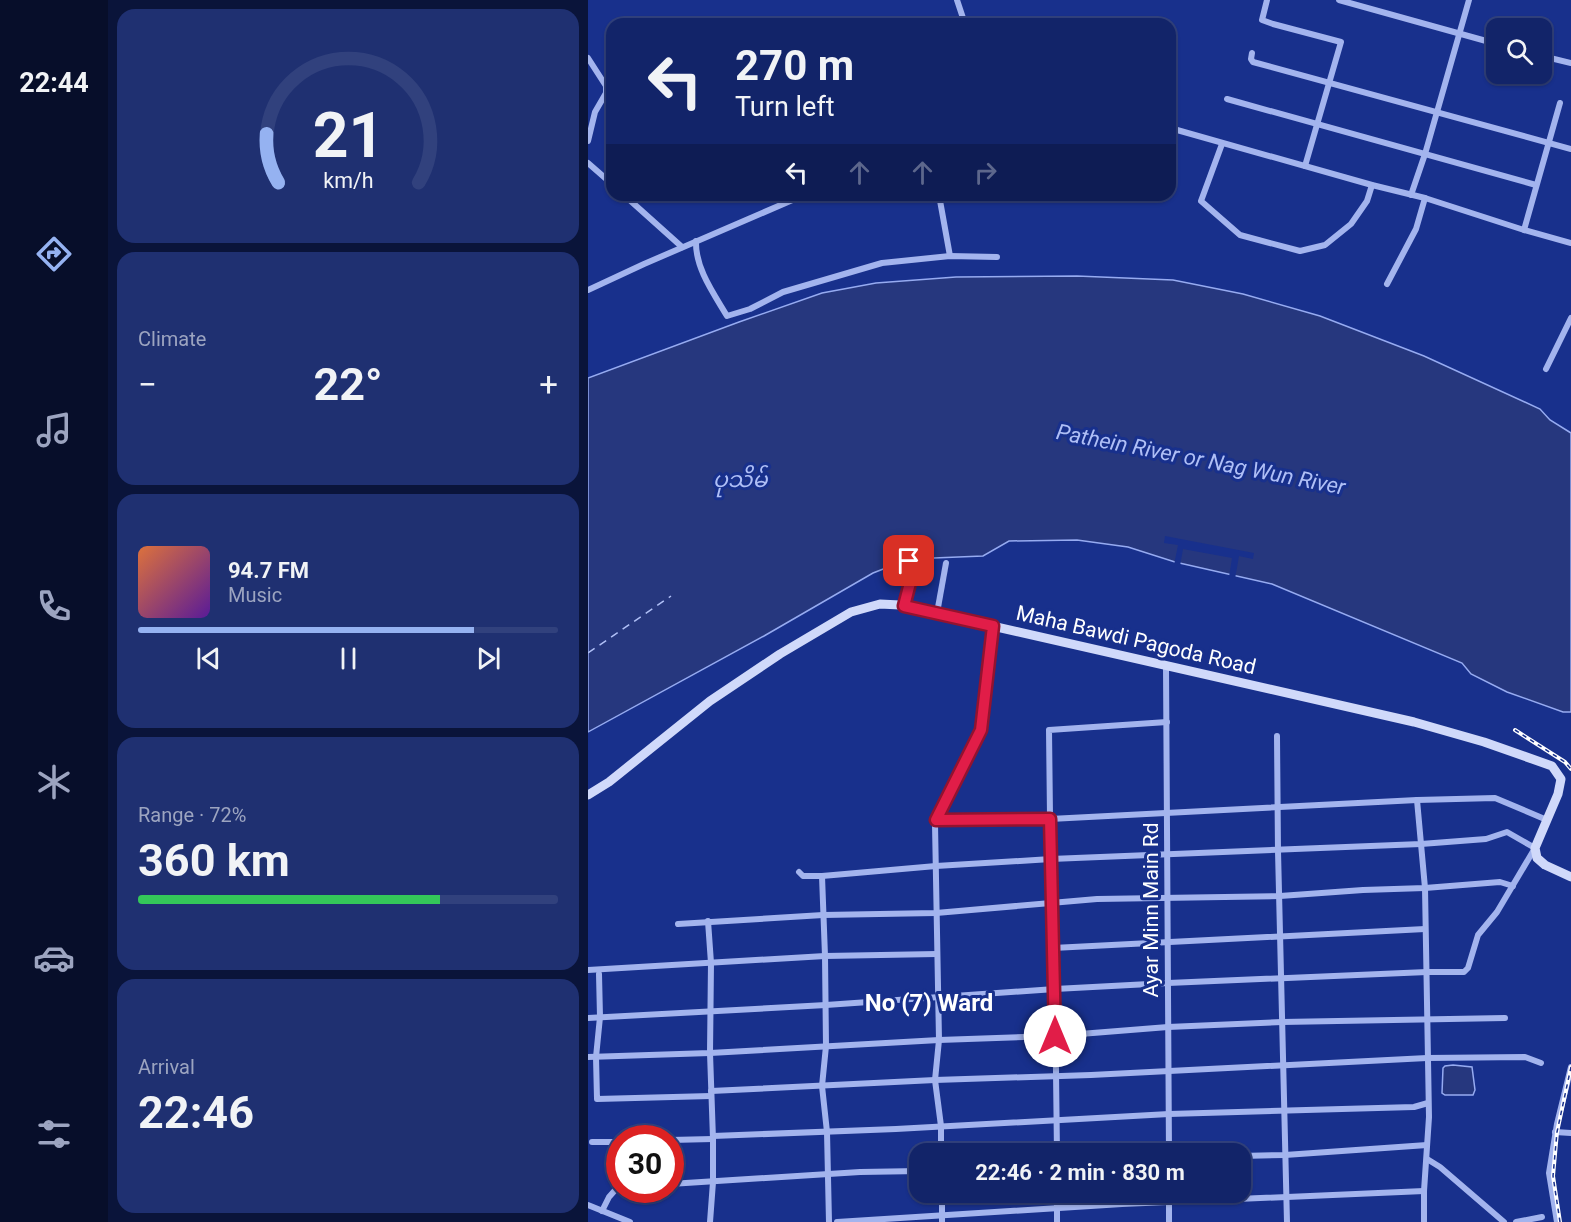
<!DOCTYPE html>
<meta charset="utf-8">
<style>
:root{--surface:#122469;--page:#1f3071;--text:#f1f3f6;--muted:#9ca4c0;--line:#31417d;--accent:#95b2f1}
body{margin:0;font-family:Roboto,"Noto Sans Myanmar",sans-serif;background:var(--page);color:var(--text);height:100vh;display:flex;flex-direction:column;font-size:22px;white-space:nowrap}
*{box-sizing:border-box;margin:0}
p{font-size:20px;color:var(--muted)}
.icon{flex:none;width:33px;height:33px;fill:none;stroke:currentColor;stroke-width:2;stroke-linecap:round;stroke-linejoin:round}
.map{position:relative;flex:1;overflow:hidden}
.panel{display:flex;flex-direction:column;gap:9px;padding:9px;background:#0a143a;width:480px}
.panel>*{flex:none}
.top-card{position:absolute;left:18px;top:18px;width:570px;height:183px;border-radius:18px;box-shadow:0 2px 4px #0004,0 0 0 2px var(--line);background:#122469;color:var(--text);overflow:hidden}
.buttons{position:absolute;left:898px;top:18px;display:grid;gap:12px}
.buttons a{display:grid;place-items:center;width:66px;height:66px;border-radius:12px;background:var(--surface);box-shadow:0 2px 4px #0004,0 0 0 2px var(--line);font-size:30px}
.speed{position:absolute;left:18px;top:1125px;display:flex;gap:12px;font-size:30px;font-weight:700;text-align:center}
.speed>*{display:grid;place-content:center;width:78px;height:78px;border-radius:50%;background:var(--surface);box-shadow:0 2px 4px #0004,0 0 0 2px var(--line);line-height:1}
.speed .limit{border:9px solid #d22;background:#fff;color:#111}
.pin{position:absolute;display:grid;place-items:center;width:51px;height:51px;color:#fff;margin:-26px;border-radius:12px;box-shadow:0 3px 9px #0006}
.me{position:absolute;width:66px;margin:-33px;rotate:0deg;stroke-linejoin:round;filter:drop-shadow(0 0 4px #0008)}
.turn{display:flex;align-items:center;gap:21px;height:126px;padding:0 30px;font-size:27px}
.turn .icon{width:78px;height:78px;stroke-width:2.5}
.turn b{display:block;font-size:42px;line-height:51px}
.lanes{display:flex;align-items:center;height:57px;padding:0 30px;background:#0003;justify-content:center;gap:30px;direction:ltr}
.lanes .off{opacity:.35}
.big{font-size:45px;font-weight:700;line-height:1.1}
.panel .widget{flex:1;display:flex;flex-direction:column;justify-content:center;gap:9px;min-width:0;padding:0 21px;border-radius:18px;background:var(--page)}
.panel .dial{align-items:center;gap:0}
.dial svg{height:156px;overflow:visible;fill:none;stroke:var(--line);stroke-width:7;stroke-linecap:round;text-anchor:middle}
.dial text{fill:var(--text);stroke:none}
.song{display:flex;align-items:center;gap:18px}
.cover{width:72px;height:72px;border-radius:9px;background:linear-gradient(135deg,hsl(20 70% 55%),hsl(270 70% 35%))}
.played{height:6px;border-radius:3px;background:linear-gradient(90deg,var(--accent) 80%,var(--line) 80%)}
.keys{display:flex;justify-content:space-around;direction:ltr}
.heat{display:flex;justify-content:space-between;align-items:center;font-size:33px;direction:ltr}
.charge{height:9px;border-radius:4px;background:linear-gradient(90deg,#34c759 72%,var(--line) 0)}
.trip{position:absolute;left:321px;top:1143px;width:342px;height:60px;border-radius:18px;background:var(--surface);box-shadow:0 2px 4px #0004,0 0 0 2px var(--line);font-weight:700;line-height:60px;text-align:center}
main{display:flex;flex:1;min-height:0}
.menu{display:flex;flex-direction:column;width:108px;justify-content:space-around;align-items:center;background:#070e2a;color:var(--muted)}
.menu .icon{width:42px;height:42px}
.menu .selected{color:var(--accent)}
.menu b{font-size:27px;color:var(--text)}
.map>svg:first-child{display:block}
.water{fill:#26377e;stroke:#96abf1;stroke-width:1.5}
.pier{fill:#18308c}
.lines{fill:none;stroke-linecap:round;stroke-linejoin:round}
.ferry{stroke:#afbff6;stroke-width:1.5;stroke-dasharray:8 6;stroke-linecap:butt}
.street{stroke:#a3b4ee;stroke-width:6}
.secondary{stroke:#d0d9fa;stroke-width:9}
.rail-casing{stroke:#fff;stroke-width:4}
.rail{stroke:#18308c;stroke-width:1.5;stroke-dasharray:4.5;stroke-linecap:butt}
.route-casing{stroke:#92132f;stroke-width:15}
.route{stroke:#e11d48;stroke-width:10}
.labels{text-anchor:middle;stroke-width:6;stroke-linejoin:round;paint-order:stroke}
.street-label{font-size:21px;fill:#fff;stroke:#18308c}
.water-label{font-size:22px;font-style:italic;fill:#afbff6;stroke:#18308c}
.quarter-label{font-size:24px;font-weight:bold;fill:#fff;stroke:#18308c}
</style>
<main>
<nav class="menu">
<b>22:44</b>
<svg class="icon selected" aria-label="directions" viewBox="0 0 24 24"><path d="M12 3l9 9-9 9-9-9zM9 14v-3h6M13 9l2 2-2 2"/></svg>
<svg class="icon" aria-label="music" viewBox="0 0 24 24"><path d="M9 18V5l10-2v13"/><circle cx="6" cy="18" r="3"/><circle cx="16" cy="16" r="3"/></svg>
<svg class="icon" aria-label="phone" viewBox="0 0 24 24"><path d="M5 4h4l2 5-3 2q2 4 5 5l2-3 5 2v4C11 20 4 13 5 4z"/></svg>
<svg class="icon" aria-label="climate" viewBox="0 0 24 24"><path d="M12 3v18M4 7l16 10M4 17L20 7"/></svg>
<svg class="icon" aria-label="car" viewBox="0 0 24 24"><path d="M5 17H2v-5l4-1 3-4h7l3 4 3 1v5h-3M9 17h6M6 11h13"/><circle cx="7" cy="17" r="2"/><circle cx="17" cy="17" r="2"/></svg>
<svg class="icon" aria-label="filters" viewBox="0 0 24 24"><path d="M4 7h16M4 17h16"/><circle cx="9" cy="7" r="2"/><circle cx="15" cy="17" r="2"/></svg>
</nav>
<section class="panel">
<div class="widget dial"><svg viewBox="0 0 100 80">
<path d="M14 69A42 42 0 1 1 86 69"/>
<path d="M14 69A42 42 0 0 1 8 44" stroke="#95b2f1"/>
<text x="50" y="56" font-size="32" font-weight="700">21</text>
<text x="50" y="72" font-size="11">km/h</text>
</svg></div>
<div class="widget"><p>Climate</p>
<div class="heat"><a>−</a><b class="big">22°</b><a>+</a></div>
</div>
<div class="widget">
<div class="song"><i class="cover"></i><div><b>94.7 FM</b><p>Music</p></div></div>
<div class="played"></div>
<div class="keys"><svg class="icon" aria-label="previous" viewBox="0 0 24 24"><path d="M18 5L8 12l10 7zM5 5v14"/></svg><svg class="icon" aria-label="pause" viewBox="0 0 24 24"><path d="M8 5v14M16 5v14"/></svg><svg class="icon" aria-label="next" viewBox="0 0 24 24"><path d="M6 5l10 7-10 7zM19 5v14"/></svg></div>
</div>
<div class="widget"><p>Range · 72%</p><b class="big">360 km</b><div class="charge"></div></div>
<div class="widget"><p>Arrival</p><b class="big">22:46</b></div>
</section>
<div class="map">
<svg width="983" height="1222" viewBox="0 0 983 1222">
<rect width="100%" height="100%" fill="#18308c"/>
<g class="water">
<polygon points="489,276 585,280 655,294 732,316 836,356 952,409 962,420 983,433 983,712 975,712 919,692 883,674 874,663 684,584 587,562 540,547 489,540 421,541 395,556 321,559 285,573 176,636 0,732 0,378 151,322 234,293 288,283 368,277"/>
<polygon points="865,1065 884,1067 887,1090 885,1095 857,1095 854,1093 855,1068 857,1066"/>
</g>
<polygon class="pier" points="577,536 666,553 665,559 651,556 647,579 641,577 644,558 595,549 592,566 586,565 590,545 576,543"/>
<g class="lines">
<polyline class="ferry" points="0,653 83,596"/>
<g class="street">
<polyline points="369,0 377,24"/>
<polyline points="679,0 674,20 685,24 753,42 717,166"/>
<polyline points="751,0 909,44"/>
<polyline points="664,53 663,59 665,62 983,149"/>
<polyline points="954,56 983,63"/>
<polyline points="0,58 18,86 18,93 7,112 0,141"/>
<polyline points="639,99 948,185"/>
<polyline points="582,128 784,185 837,198 936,230 983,243"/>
<polyline points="634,144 613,201 652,235 712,251 737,245 763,224 779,201 784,185"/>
<polyline points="0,163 24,184"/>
<polyline points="36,195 94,247"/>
<polyline points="351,195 362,256"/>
<polyline points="823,195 837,154 881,0"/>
<polyline points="936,230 972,103"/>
<path d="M108,241C107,268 126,294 139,316L162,309L195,292L294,263L362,256L409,257"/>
<polyline points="799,284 828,229 837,198"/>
<polyline points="0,290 56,264 216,195"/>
<polyline points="958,369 983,318"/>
<polyline points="317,606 323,579 321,562"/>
<polyline points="349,613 358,563"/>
<polyline points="578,666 581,1154"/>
<polyline points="689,736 690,851 699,1222"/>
<polyline points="829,800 837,888 841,1117 836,1191 836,1222"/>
<polyline points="348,820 462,819 829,800 907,798 959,820"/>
<polyline points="211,872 215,876 234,876 237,956 238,1046 234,1086 239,1132 241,1222"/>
<polyline points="120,921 123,963 122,1053 125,1139 125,1182 122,1222"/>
<polyline points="90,924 235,915 348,913 509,899 692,896 775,890 837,888 912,882 925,886"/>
<polyline points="465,948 837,929"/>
<polyline points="0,970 237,956 349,954"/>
<polyline points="11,974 12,1017 8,1057 9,1099 123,1096"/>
<polyline points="0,1018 238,1005 467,989 580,983 839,972 876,972 880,968 890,935 909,912 947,848 919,832 898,839 833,844 463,859 348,866 234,876"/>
<polyline points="0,1057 122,1053 351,1040 467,1036 580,1027 694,1022 917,1018"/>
<polyline points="123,1091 347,1080 503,1075 839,1058 937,1057 953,1063"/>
<polyline points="967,1132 983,1133"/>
<polyline points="125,1136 308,1129 581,1114 826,1107 840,1103"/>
<polyline points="82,1140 125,1139"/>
<polyline points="4,1142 32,1142"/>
<polyline points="353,1154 353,1126 347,1080 351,1040 347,824 393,730 405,626"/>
<polyline points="469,1154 467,989 463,903 461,730 579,722"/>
<polyline points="652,1156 697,1155 839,1145"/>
<polyline points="839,1159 852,1167 916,1222"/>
<polyline points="82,1184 272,1172 332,1171"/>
<polyline points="354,1192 354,1222"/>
<polyline points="469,1192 469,1222"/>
<polyline points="581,1192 581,1222"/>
<polyline points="0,1205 42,1222"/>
<polyline points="14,1211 21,1197 29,1188 32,1187"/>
<polyline points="249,1222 534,1204 836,1191"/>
<polyline points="928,1222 954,1217"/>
<polyline points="969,1222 961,1173 969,1124 983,1067"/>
</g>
<polyline class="secondary" points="0,795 21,782 122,701 192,654 263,612 292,604 312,605 826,722 896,742 964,766 973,779 970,794 947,848 949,858 957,865 983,877"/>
<g class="rail-casing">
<g id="rail">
<polyline points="927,730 977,762 983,769"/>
<polyline points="972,1222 965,1176 969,1132 983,1067"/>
</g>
</g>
<use href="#rail" class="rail"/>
</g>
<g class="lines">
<g class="route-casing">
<polyline id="route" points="321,561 323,579 316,606 405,626 393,730 348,820 462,819 467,1036"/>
</g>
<use href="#route" class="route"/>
</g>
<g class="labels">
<g class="street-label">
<text transform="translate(548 640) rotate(13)" y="7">Maha Bawdi Pagoda Road</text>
<text transform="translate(563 910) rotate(-90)" y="7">Ayar Minn Main Rd</text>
</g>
<g class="water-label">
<text transform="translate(613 459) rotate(11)" y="8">Pathein River or Nag Wun River</text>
<text x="152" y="487">ပုသိမ်</text>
</g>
<g class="quarter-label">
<text x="341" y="1011">No (7) Ward</text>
</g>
</g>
</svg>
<div class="buttons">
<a><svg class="icon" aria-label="search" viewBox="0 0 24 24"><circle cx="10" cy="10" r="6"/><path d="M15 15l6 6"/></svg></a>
</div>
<div class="speed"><div class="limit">30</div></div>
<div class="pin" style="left:321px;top:561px;background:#d93025"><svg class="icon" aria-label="arrive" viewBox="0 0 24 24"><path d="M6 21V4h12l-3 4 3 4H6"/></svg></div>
<svg class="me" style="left:467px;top:1036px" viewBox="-20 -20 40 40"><circle r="19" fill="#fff"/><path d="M0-13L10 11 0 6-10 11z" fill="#e11d48"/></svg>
<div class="trip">22:46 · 2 min · 830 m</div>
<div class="top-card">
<div class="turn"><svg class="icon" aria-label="left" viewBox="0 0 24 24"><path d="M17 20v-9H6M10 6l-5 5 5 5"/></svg><div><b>270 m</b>Turn left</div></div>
<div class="lanes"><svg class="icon" aria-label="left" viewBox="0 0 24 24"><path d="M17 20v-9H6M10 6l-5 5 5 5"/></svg><svg class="icon off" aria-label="ahead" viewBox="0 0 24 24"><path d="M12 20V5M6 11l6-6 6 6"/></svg><svg class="icon off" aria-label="ahead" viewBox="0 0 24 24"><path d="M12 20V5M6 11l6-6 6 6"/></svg><svg class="icon off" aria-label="right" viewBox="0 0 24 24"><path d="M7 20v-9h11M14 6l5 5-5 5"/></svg></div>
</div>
</div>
</main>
